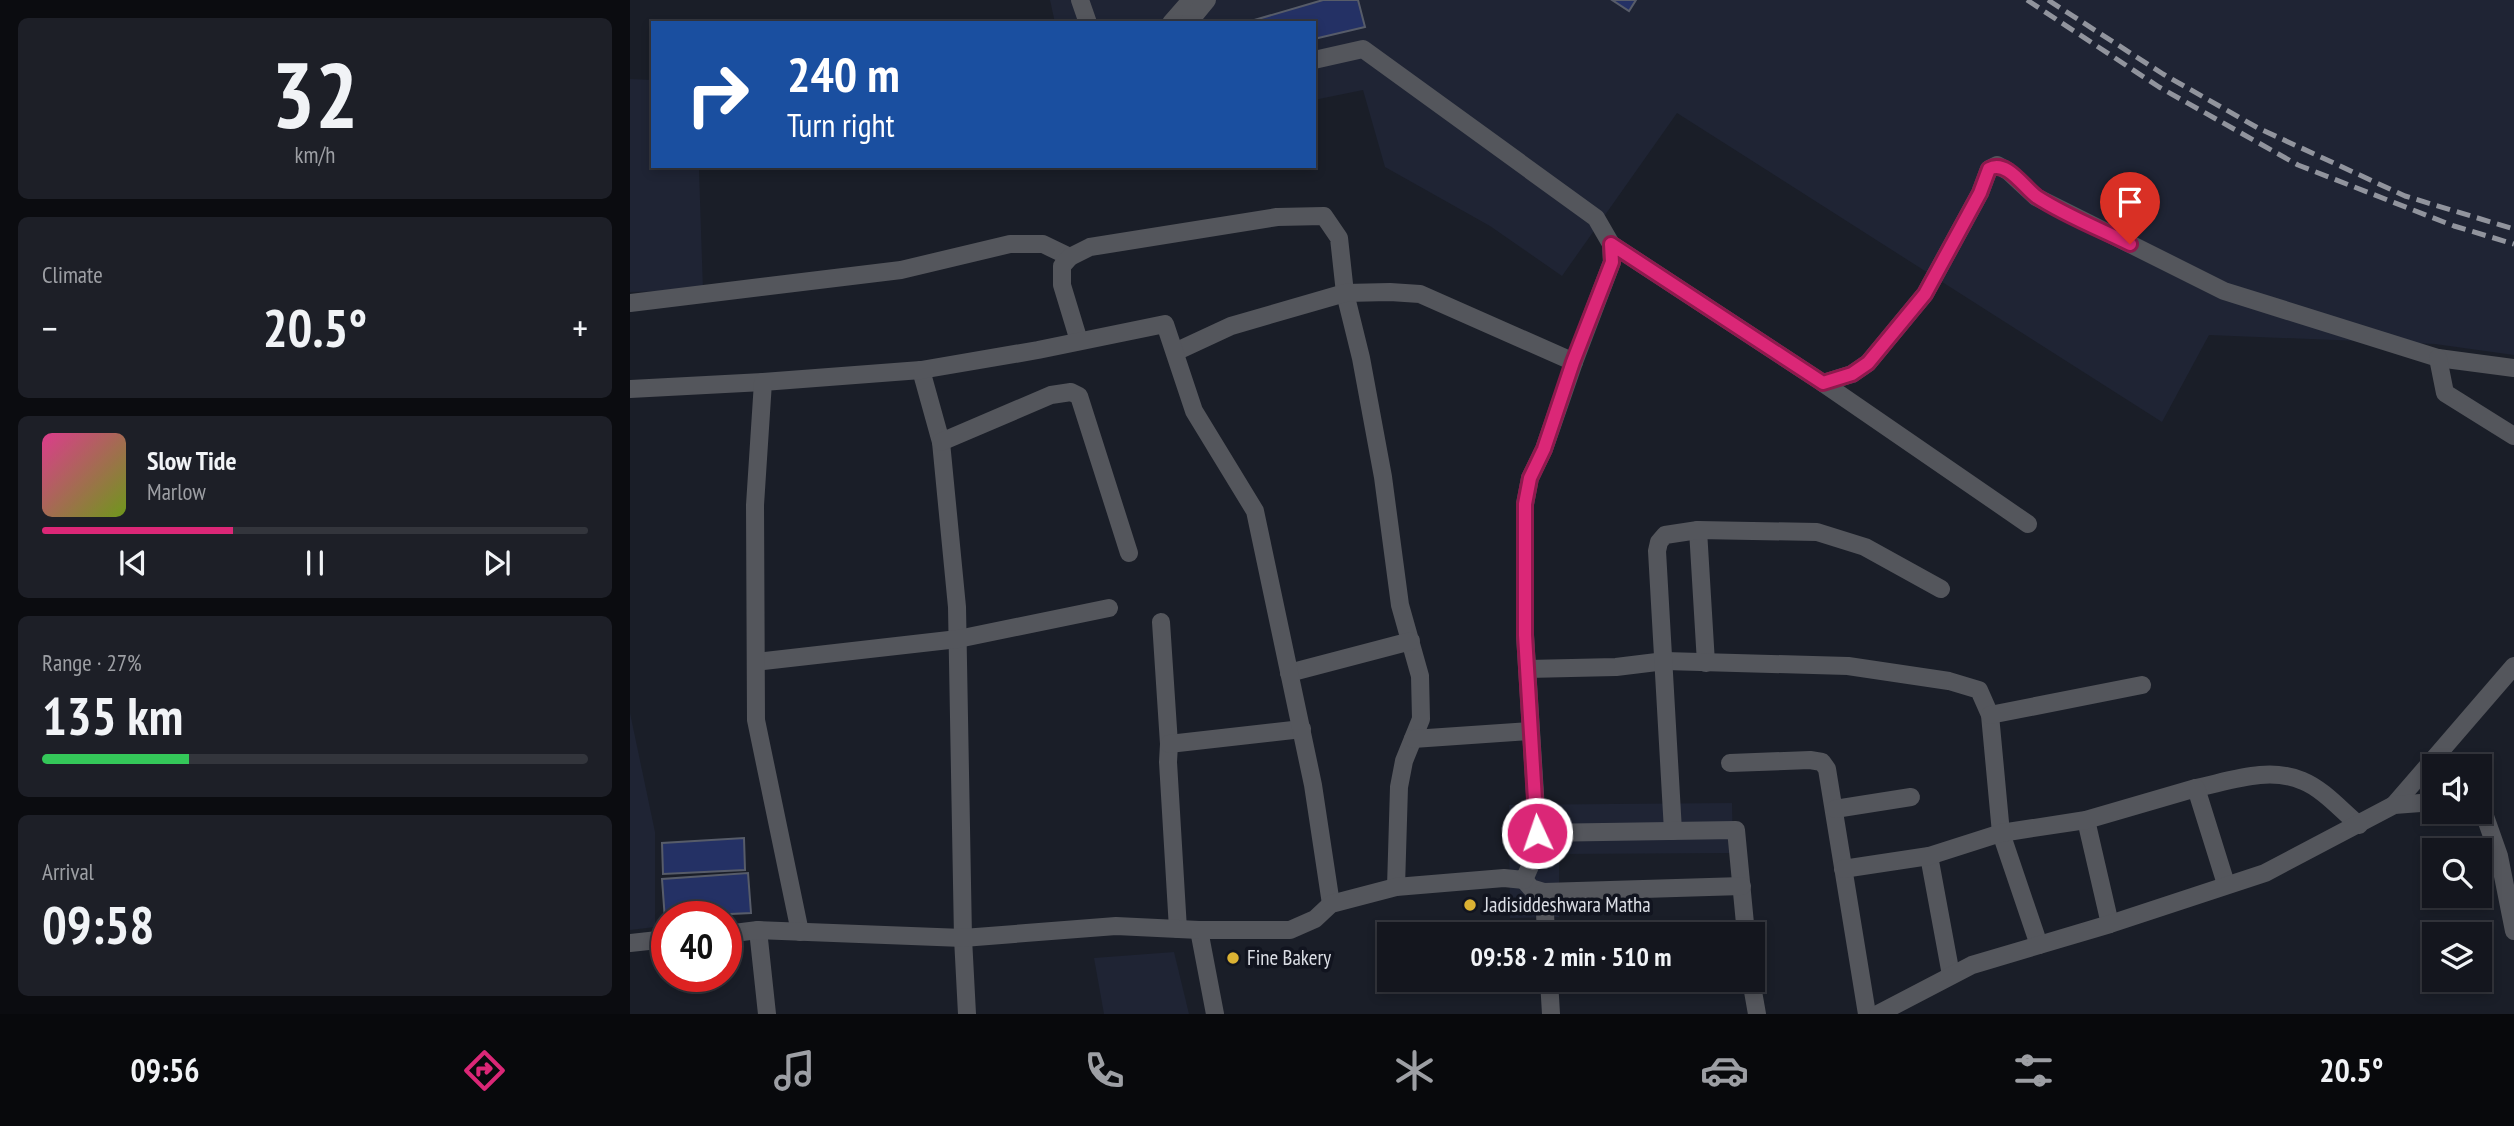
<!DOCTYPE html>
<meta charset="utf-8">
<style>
:root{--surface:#14161e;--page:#1d1f27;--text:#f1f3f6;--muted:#9d9fa4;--line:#33353c;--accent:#db2777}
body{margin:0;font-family:"PT Sans Narrow",sans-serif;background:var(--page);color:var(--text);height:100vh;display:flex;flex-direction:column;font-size:26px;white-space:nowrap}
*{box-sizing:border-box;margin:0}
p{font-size:23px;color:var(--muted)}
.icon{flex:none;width:38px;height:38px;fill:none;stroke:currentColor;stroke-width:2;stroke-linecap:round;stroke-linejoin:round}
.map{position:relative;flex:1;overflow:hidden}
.drawer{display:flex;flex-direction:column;gap:18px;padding:18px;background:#0b0c10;width:630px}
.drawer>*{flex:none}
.banner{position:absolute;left:21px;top:21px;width:665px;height:147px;border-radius:0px;box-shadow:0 4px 10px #0003,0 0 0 2px var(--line);background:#1a4fa0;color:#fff;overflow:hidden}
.fabs{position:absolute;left:1792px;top:754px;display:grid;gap:14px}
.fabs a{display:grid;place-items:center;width:70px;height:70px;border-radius:0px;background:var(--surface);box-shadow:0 4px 10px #0003,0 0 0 2px var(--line);font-size:35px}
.speed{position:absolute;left:21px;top:901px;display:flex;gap:14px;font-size:35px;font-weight:700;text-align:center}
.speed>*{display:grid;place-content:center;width:91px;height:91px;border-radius:50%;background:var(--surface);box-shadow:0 4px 10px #0003,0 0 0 2px var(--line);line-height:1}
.speed .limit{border:10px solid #d22;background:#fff;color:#111}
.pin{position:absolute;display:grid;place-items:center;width:60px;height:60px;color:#fff;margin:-72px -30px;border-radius:50% 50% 50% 0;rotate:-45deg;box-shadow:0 0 7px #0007}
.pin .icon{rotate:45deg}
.me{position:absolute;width:77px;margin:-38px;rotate:357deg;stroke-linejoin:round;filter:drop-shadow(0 0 5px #0008)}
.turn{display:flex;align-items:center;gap:24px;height:147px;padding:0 21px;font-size:32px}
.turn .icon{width:91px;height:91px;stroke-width:2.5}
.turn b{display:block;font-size:49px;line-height:60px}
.big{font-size:52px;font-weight:800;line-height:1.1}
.drawer .widget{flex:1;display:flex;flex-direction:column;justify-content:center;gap:10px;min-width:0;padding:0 24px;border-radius:10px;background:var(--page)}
.drawer .dial{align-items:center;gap:0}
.dial b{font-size:91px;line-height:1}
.song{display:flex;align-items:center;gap:21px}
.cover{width:84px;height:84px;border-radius:10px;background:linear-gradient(135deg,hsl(330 70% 55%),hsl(80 70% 35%))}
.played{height:7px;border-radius:4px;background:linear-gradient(90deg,var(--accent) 35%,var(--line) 35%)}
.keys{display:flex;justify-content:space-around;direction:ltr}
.heat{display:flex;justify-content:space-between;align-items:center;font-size:38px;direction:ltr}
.charge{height:10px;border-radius:5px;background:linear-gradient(90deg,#34c759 27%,var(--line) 0)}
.trip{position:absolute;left:747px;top:922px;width:388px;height:70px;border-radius:0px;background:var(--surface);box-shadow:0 4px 10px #0003,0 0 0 2px var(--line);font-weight:800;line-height:70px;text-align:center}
.tabs{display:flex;height:112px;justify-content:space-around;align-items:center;background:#08090c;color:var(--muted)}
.tabs .icon{width:49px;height:49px}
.tabs .current{color:var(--accent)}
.tabs b{font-size:32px;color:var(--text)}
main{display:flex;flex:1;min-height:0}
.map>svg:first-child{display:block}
.built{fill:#1f2434}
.building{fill:#243165;stroke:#575c69;stroke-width:2}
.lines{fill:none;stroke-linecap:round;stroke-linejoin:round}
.minor{stroke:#54565c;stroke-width:18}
.rail{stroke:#91949d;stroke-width:5;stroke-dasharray:14 7;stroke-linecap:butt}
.route-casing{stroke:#8e194d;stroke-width:18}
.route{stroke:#db2777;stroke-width:12}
.poi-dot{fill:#dbb233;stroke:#11141f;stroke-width:2.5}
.labels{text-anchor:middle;stroke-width:7;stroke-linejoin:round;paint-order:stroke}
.poi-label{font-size:21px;fill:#dbdee5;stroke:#11141f;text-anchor:start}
</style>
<main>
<section class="drawer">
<div class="widget dial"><b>32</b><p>km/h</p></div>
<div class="widget"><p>Climate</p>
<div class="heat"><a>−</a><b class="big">20.5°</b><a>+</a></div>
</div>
<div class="widget">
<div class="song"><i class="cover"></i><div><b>Slow Tide</b><p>Marlow</p></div></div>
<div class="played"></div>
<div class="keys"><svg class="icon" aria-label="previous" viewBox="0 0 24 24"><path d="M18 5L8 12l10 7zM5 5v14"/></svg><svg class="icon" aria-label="pause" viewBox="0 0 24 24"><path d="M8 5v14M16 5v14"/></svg><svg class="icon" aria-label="next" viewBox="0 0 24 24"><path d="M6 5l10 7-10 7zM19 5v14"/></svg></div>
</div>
<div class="widget"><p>Range · 27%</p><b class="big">135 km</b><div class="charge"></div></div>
<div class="widget"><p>Arrival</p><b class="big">09:58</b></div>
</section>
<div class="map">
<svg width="1884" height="1014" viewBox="0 0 1884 1014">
<rect width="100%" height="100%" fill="#1a1e28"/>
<g class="built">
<polygon points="420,0 1884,0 1884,355 1805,344 1579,335 1532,422 1047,113 932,276 860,226 755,167 733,90 684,100 684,23 425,23"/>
<polygon points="0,79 23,80 23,166 91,166 69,170 73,290 0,292"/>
<polygon points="0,713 25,832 25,927 0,930"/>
<polygon points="1102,803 1103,853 929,854 929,917 880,918 879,805"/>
<polygon points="544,952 559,1014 474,1014 464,958"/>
</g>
<g class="building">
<polygon points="693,0 728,0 735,27 684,39 684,23 614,23"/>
<polygon points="982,0 1006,0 999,11"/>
<polygon points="114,838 115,870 33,874 32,843"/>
<polygon points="118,873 121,913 37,917 35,920 32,879"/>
</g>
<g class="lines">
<g class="minor">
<polyline points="450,0 458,23"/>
<polyline points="541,23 561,0"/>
<polyline points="558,23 577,0"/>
<polyline points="981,244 1193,383 1222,374 1238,363 1295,294 1350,193 1359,169 1367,165 1378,171 1406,197 1594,291 1808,358 1884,368"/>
<polyline points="0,303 271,270 380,244 413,244 440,257"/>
<polyline points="449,341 432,285 432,266 440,257 460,247 647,217 694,216 709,238 715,293 731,358 753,477 770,605 790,676 791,719 774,761 769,787 766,887"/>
<polyline points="545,352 601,326 715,293 760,292 790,294 944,362"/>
<polyline points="1808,358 1815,393 1884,436"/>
<polyline points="291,370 311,442 327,607 333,938 337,1014"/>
<polyline points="1193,383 1398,524"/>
<polyline points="0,389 133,382"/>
<polyline points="311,442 421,395 441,392 449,396 499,553"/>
<polyline points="1068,530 1076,663"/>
<polyline points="531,622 539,744 538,762 548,929"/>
<polyline points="126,662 328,639 479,608"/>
<polyline points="897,669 986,667 1035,661 1218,666 1319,681 1349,690 1360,715 1371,833 1409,945"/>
<polyline points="659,673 781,641"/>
<polyline points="1360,715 1512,685"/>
<polyline points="783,739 901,731"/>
<polyline points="539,744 672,729"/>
<polyline points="1100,763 1180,760 1192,762 1197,769 1237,1014"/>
<path d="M1566,788C1600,781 1639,766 1673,781C1693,789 1712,811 1729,825"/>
<polyline points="1850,802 1869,856 1884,931"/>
<polyline points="1764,805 1884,666"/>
<polyline points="1205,809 1281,797"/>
<polyline points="1456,820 1480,924"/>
<polyline points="1043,831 1027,551 1029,542 1035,535 1068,530 1187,532 1235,547 1311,589"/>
<polyline points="907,833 1106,830 1116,934"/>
<polyline points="1299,856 1321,975"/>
<polyline points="1213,869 1299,856 1371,833 1456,820 1566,788 1596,884"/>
<polyline points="894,880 901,888 914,892 1112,886"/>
<polyline points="914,892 916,934"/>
<polyline points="128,930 137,1014"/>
<polyline points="569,930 585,1014"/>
<polyline points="170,932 126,720 125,505 133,382 291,370 408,350 535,324 564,411 625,511 683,785 701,904"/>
<polyline points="96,934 128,930 333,938 486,926 569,930 660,930 685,919 701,904 766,887 874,878 894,880 901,864 907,826 895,635 895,504 900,478 914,449 944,362 982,262 981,244 966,218 733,49 684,60"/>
<polyline points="0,943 37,939"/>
<polyline points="919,980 921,1014"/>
<polyline points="1121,980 1127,1014"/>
<polyline points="1248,1014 1342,965 1480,924 1635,873 1764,805 1804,802"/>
</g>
<g class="rail">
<polyline points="1397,0 1529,87 1668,165 1824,226 1884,244"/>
<polyline points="1418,0 1533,74 1628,128 1775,196 1884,229"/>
</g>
</g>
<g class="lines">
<g class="route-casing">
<path id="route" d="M907,833L895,635V504L900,478L914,449L943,362L982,262L981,244L1193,383L1222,374L1238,363L1295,294L1350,193L1359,169C1377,159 1394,188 1407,197C1436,216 1470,229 1500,244"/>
</g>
<use href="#route" class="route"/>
</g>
<g class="poi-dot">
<circle cx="840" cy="905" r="7"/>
<circle cx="603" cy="958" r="7"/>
</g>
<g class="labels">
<g class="poi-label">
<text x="854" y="912">Jadisiddeshwara Matha</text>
<text x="617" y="965">Fine Bakery</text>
</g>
</g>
</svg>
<div class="fabs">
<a><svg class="icon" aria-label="sound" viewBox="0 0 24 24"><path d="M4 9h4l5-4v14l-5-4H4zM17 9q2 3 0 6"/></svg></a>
<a><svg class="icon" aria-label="search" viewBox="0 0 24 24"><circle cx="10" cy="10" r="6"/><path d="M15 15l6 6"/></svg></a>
<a><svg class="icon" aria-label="layers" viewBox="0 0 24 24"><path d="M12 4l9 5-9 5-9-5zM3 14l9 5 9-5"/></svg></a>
</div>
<div class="speed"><div class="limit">40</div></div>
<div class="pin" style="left:1500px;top:244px;background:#d93025"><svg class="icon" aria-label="arrive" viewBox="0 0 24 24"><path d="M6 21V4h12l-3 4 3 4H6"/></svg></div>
<svg class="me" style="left:907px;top:833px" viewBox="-20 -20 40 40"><circle r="17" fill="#db2777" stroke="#fff" stroke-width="3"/><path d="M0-11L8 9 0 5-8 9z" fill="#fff"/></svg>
<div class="trip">09:58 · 2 min · 510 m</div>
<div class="banner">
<div class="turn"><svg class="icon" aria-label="right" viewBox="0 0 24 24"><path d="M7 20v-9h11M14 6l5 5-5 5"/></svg><div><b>240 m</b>Turn right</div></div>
</div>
</div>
</main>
<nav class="tabs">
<b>09:56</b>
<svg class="icon current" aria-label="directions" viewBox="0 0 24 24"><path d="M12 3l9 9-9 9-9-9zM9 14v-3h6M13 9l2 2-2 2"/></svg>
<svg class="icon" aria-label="music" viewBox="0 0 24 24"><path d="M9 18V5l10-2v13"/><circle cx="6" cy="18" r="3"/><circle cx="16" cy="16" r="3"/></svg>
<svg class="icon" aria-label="phone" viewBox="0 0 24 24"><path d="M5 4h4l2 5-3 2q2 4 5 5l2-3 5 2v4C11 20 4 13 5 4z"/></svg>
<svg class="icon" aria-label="climate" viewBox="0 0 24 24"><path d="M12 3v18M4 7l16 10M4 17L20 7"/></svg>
<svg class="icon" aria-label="car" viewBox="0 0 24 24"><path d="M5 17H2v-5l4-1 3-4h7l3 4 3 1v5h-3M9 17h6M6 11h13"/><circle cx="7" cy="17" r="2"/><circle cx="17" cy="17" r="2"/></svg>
<svg class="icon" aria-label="filters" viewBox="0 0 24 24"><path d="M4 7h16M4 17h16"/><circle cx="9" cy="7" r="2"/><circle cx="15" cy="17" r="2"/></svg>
<b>20.5°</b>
</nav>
